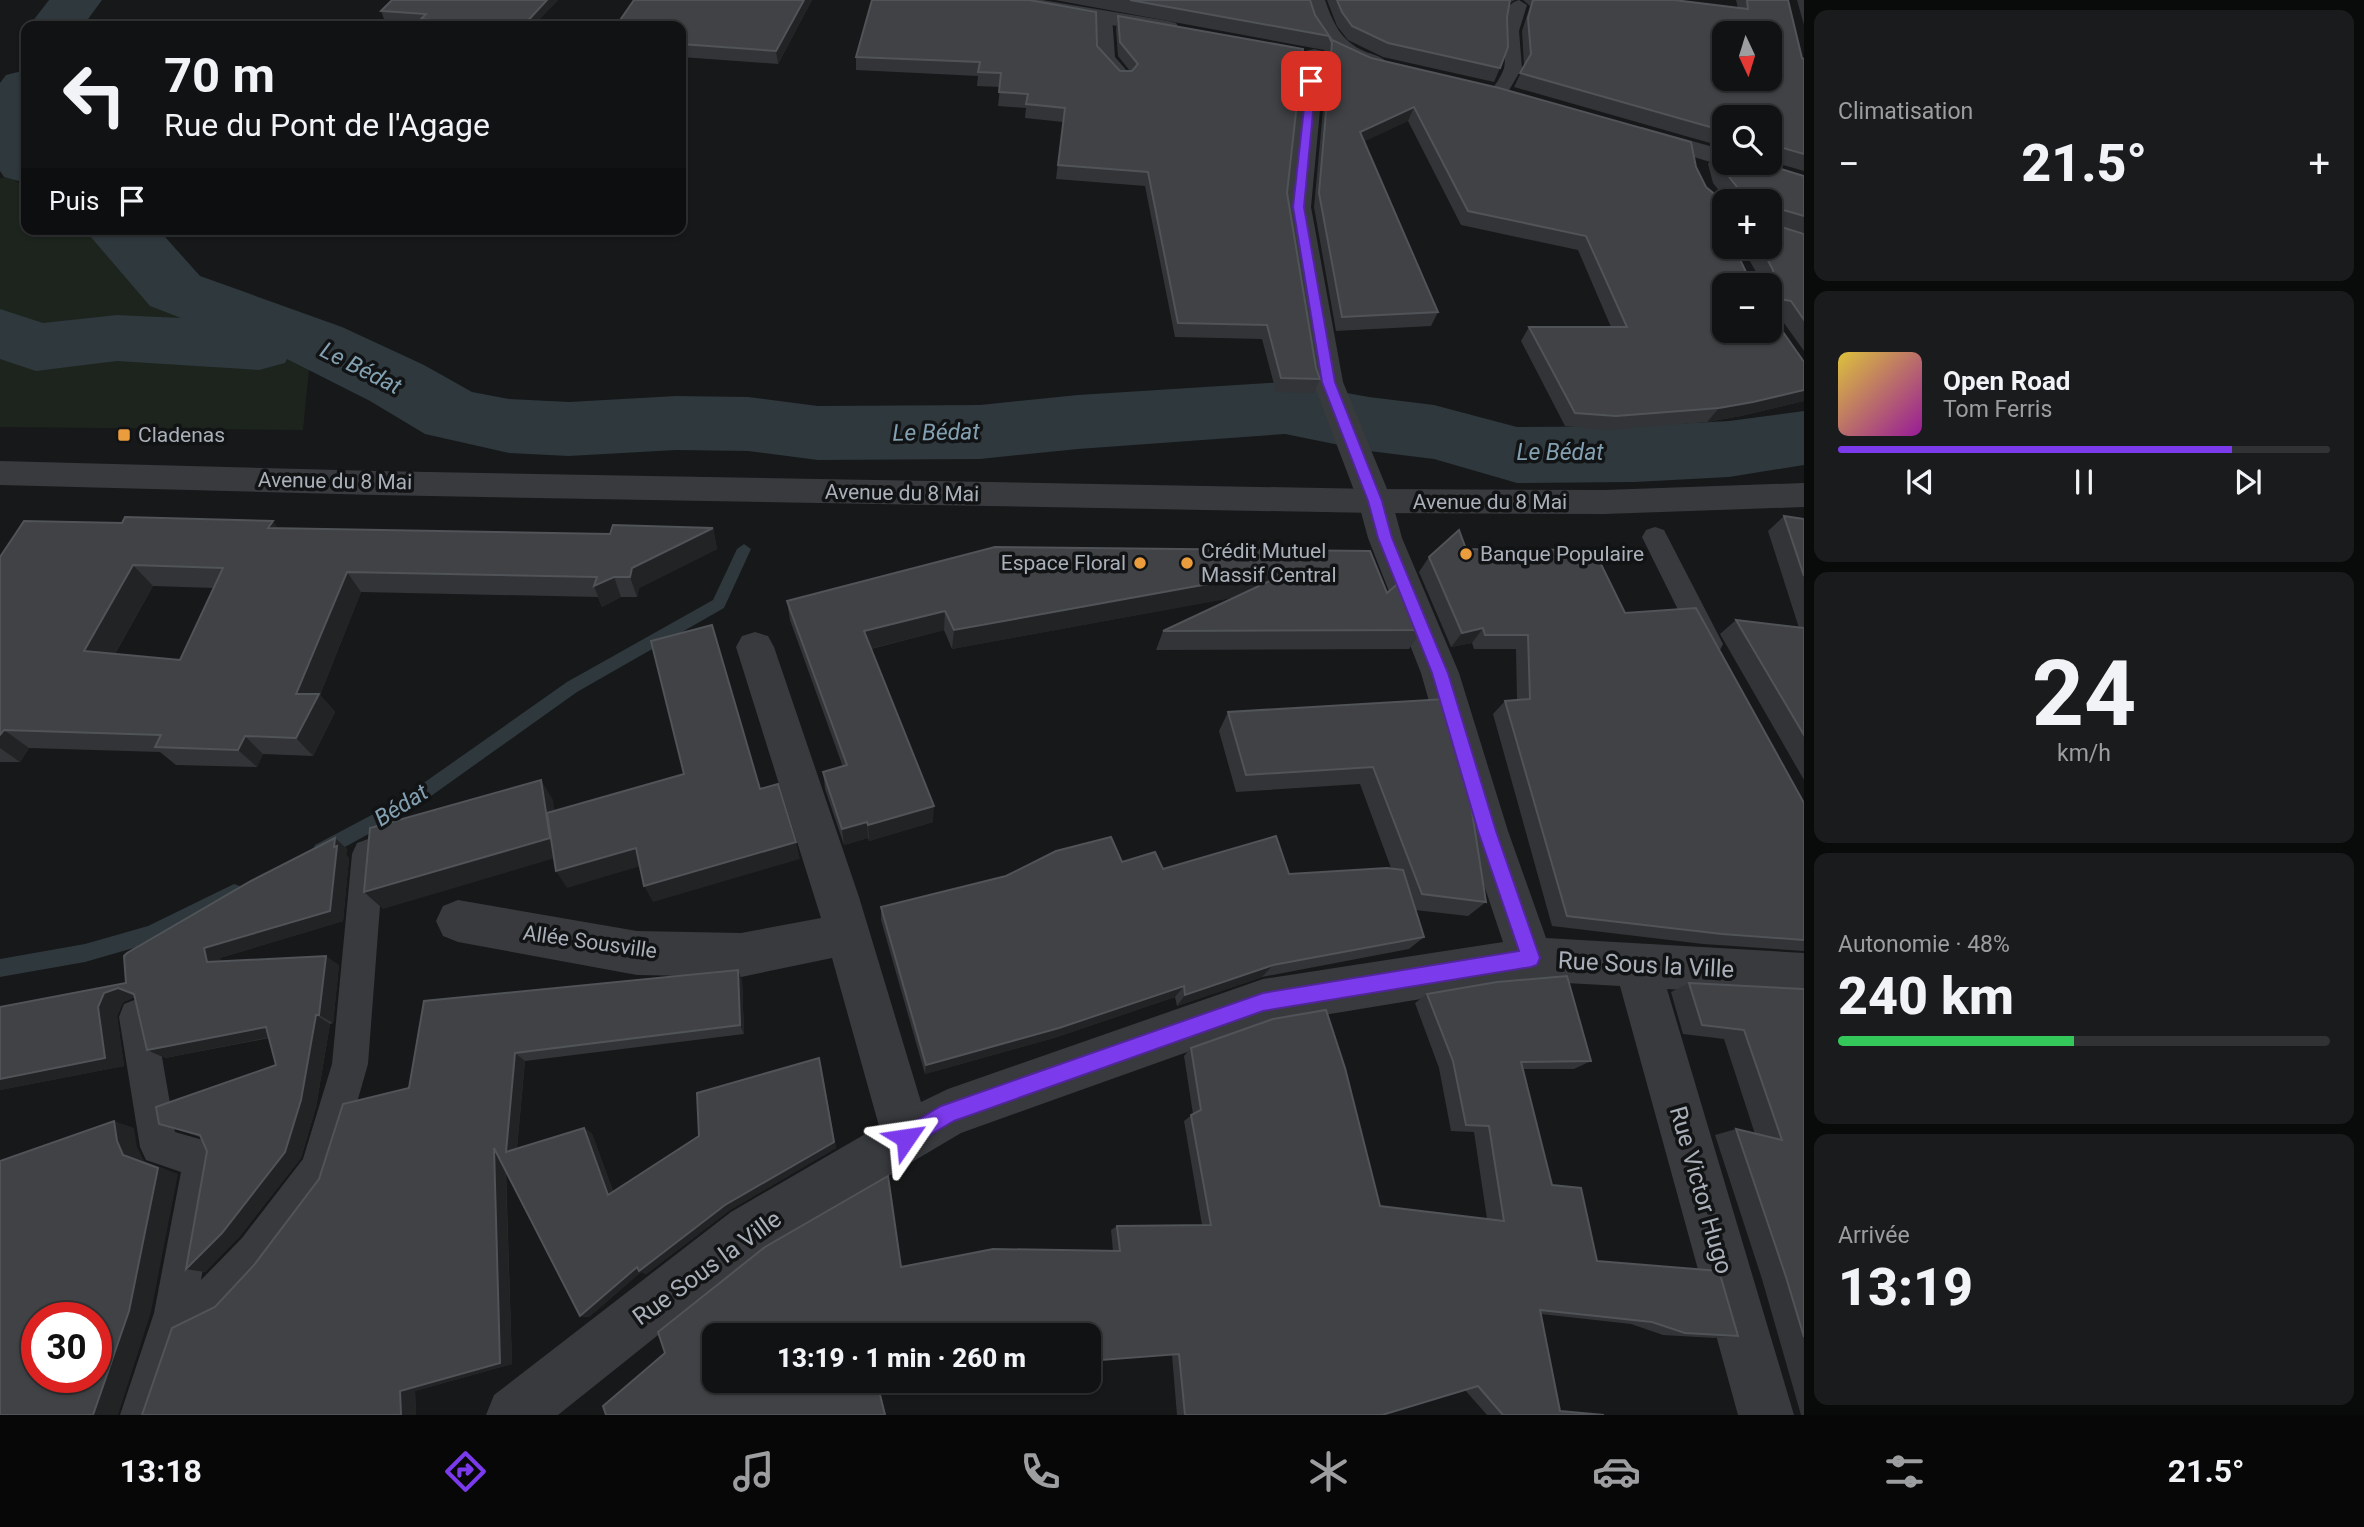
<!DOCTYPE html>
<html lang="fr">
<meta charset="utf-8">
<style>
:root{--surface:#111213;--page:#1a1b1c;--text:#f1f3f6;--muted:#9c9ea0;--line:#303233;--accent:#7c3aed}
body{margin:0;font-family:Roboto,sans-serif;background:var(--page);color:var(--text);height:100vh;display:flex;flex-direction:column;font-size:26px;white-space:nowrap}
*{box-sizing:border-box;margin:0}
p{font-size:23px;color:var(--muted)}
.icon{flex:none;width:38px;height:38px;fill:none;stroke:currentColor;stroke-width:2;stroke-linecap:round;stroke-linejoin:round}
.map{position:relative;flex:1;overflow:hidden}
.sheet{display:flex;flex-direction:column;gap:10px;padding:10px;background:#090a0a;width:560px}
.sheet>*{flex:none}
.banner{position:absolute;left:21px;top:21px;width:665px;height:214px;border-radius:14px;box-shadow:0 2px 5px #0004,0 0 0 2px var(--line);background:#111213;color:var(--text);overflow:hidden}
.needle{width:46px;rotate:176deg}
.controls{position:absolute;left:1712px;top:21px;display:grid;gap:14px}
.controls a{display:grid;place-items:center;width:70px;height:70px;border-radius:14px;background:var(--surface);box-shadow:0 2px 5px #0004,0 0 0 2px var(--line);font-size:35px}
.speed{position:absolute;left:21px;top:1302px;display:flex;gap:14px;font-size:35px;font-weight:700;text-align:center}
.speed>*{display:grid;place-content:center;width:91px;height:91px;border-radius:50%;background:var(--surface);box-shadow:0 2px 5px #0004,0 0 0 2px var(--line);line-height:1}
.speed .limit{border:10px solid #d22;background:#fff;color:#111}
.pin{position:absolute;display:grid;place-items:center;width:60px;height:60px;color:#fff;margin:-30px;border-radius:14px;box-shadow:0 4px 10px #0006}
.me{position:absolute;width:77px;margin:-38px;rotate:58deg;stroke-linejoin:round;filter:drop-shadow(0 0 5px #0008)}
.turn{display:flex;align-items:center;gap:24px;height:147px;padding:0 28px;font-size:32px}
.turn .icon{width:91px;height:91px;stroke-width:2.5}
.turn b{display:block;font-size:49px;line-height:60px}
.then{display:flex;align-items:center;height:66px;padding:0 28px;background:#0003;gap:14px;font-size:26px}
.big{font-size:52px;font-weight:800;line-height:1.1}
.sheet .card{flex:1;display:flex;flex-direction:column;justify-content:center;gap:10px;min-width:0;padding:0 24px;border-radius:14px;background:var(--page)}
.sheet .dial{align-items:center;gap:0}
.dial b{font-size:91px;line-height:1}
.song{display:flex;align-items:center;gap:21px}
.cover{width:84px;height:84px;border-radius:10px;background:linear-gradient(135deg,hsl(50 70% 55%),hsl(300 70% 35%))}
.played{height:7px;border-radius:4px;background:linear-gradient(90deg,var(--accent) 80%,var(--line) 80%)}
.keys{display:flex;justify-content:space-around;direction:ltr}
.heat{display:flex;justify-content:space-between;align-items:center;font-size:38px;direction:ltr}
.charge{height:10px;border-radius:5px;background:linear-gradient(90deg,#34c759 48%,var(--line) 0)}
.trip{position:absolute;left:702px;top:1323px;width:399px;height:70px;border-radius:14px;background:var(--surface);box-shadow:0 2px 5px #0004,0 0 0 2px var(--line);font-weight:800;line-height:70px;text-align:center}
.tabs{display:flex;height:112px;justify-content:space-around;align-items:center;background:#070708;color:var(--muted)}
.tabs .icon{width:49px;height:49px}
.tabs .current{color:var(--accent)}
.tabs b{font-size:32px;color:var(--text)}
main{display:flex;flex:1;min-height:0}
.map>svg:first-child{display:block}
.green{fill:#1d241e}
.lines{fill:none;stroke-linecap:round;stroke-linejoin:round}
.stream{fill:#2e383d;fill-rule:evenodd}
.river{fill:#2e383d;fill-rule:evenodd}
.service{fill:#383a3e;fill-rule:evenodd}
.minor{fill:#383a3e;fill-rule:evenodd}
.tertiary{fill:#383a3e;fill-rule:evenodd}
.wall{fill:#333437;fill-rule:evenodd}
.shaded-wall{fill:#222325}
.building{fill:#404245;stroke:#505357;stroke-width:2;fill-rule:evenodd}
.route{fill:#7c3aed;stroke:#51269a;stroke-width:2}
.poi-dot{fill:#eb9d3e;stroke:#121314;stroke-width:2.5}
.labels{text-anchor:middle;stroke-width:7;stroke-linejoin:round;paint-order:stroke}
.poi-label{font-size:21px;fill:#aab0b9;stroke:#121314;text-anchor:start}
.street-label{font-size:21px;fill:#aab0b9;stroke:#121314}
.water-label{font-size:23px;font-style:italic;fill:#83a1b2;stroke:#121314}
.near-street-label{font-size:24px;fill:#aab0b9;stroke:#121314}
</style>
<main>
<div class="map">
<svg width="1804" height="1415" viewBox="0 0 1804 1415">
<rect width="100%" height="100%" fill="#171819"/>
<polygon class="green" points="10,177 26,188 26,229 83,229 226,322 311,349 303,430 0,427 0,178"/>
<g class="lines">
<g class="stream">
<polygon points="744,544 751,549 724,608 577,692 410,811 327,857 321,859 315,857 312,851 315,845 398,801 567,682 713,600 737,549"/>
<polygon points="234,884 240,886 243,892 240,898 151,943 85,962 0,977 0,959 85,944 148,926"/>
</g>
<g class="river">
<polygon points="49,0 102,0 83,26 29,26"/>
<polygon points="26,70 26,183 4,177 0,171 0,83 6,75"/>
<polygon points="84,229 158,229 200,276 342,327 424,365 472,392 509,399 569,402 676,396 748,397 818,406 980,405 1078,395 1285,382 1369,397 1434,405 1517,427 1635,426 1729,421 1804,411 1804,465 1729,477 1635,482 1517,483 1434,459 1369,451 1285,434 1078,449 980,459 818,460 748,451 676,450 569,456 509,453 425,434 370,401 287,359 285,363 259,370 117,361 36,371 0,359 0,309 43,323 117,315 181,318 150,306"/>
</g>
<g class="service">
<path d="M1519,0L1527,5L1519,31L1522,68L1505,97L1499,98L1490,93C1494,86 1502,76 1504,68C1508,52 1494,6 1519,0Z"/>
<polygon points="1104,11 1112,16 1115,57 1133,78 1130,82 1118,82 1097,58 1096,16"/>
<polygon points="1655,527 1664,530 1723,644 1719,652 1709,655 1699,652 1695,644 1642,537 1646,530"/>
<polygon points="368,839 379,843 384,854 368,1064 338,1169 333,1183 270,1266 233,1307 191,1327 164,1415 120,1415 154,1313 181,1172 146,1160 140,1147 119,1017 124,1004 137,999 150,1004 155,1017 175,1132 217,1144 222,1158 201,1280 242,1238 303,1159 332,1064 352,854 357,843"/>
</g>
<g class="minor">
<polygon points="993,0 1042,0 1168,21 1176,23 1179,28 1176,33 1168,35 1004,6 996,5"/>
<polygon points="1314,49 1322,51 1325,56 1311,207 1343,382 1392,501 1402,538 1459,673 1508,831 1546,938 1804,953 1804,997 1667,989 1794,1415 1738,1415 1620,986 1531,981 1263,1025 961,1133 767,1248 558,1415 486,1415 494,1395 731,1212 879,1126 832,958 741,977 637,975 458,942 443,936 436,921 443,906 458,900 637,931 741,933 821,918 736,647 742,636 755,632 768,636 774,647 859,897 921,1102 948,1089 1263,979 1503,942 1466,831 1421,673 1368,538 1358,501 1313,382 1285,207 1303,56 1306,51"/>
</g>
<g class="tertiary">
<path d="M1303,0H1325C1333,23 1341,41 1364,51C1373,55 1383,56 1388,64L1385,69C1375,71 1368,69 1358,65C1327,53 1315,30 1303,0Z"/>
<polygon points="1642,127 1724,150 1724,163 1733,163 1724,166 1633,139 1630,134 1633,129"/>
<polygon points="0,461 376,471 1375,489 1604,490 1804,483 1804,507 1604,514 1375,513 376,495 0,485"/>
</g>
</g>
<g class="wall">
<polygon points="392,0 558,0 533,26 424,26 423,23 384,19 381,11"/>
<polygon points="812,0 778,64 681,57 681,26"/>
<polygon points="1055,0 1310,0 1315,15 1332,40 1371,58 1696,167 1724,247 1746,272 1756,272 1742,247 1769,247 1769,201 1727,201 1713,183 1708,164 1717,150 1724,163 1804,176 1804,233 1778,226 1804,234 1804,351 1779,316 1777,315 1774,319 1804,362 1804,401 1741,416 1707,422 1606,430 1565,426 1521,341 1529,327 1611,327 1578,250 1461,225 1408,121 1364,141 1438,312 1431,326 1336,331 1314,207 1328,56 1324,50"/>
<polygon points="1327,0 1515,0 1509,3 1500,68 1494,82 1383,57 1348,40 1337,26"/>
<polygon points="1523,0 1674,0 1738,8 1736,0 1788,0 1802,58 1804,59 1804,171 1769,161 1769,117 1724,117 1724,147 1514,87 1524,66 1522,31 1530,6"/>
<polygon points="1797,0 1804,0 1804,25"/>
<polygon points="1118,16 1287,193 1316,368 1320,379 1314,393 1276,392 1262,339 1175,337 1145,186 1056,179 1063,122 1025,118 1026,108 998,106 1000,87 977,86 978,76 856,70 856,57 1097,46 1120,71 1130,71 1118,56 1116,29"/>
<polygon points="1784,516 1804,519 1804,780 1720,634 1736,620 1799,628 1768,531"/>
<path d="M278,528L610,534L713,528L717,549L639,588L637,597H621L602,607L598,597L361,592L320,695L335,712L313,756L263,754L257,767L176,765L160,752L29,748L20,762H0V557ZM153,586L214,588L180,660L115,654Z"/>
<polygon points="1466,549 1625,613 1804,803 1804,951 1703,944 1552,926 1493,714 1505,701 1517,700 1516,649 1474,649 1472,643 1451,647 1419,572 1429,557"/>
<polygon points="1370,551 1387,593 1422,630 1409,649 1156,650 1163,631 1235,597 952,649 944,630 871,649 933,822 869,841 868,838 844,845 825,789 823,772 843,767 790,620 787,601"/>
<polygon points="1446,699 1486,902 1468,916 1415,910 1424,937 1409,949 1262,977 1177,1006 1175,997 1054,1038 925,1074 881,920 881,907 1122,862 1163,869 1289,874 1391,868 1360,784 1236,792 1219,731 1228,712"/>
<polygon points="335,838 347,849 346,855 349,858 343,921 220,958 221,962 339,965 333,1023 330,1024 316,1107 301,1158 240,1236 205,1272 186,1269 207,1151 200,1137 159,1124 276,1065 269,1038 165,1058 135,997 123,1002 117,1016 124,1066 0,1090 126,983"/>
<polygon points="742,980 744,1034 525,1061 517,1148 584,1128 592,1134 613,1191 821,1066 836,1148 730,1210 646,1274 641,1272 589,1317 580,1316 506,1171 512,1364 415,1391 416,1415 142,1415 215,1307 409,1088 424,1001"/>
<polygon points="1689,983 1804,989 1804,1415 1801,1415 1762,1279 1715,1135 1736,1129 1755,1134 1724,1039 1683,1034 1671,992"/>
<polygon points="1427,994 1591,1061 1574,1069 1523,1069 1552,1185 1597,1261 1738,1336 1714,1338 1663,1335 1631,1324 1541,1314 1560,1411 1604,1415 1487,1415 1465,1390 1382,1415 1177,1415 1172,1355 1088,1335 879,1387 886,1415 606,1415 901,1267 1113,1251 1111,1230 1117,1226 1202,1225 1184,1121 1193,1114 1184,1056 1191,1048 1380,1206 1487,1219 1474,1132 1451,1131 1439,1068 1415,1003"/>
</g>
<g class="shaded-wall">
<polygon points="547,0 558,0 533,26 523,26"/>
<polygon points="804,0 812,0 778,64 776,51"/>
<polygon points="1414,107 1408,121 1355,146 1360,132"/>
<polygon points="1804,390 1804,401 1741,416 1707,422 1719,408"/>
<polygon points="273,521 288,542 268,528"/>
<polygon points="713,528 717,549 639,588 637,597 630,577 632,568"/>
<polygon points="133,565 153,586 105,671 84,651"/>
<polygon points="347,572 361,592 320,695 335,712 313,756 296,738 296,694"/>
<polygon points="1274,572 1265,592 952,649 954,630"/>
<polygon points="614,577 621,597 602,607 594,586"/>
<polygon points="945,611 944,630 865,650 864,631"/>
<polygon points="1483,628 1472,643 1451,647 1462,633"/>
<polygon points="4,730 29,748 20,762 0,748 0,735"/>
<polygon points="245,736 263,754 257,767 238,750"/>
<polygon points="541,780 553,800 562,856 383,909 364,892"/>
<polygon points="934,806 933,822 869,841 868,825"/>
<polygon points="867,822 868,838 844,845 842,829"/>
<polygon points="335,838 347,849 346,855 349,858 343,921 220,958 223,972 207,962 204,948 334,847"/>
<polygon points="796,842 800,859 653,902 644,886"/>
<polygon points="636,848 644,865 567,888 556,871"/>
<polygon points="326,956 339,965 333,1023 319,1015"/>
<polygon points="1273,965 1262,977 1177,1006 1185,995"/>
<polygon points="738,970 742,980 744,1034 740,1025"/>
<polygon points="1184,986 1175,997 1054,1038 925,1074 926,1065"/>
<polygon points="118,988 136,997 123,1002 117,1016 124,1066 0,1090 0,1079 98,1007 104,993"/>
<polygon points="316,1015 330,1024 316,1107 301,1158 240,1236 205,1272 186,1269"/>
<polygon points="266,1027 281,1035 165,1058 147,1050"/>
<polygon points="515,1053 525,1061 516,1158 506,1152"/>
<polygon points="819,1058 836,1148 730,1210 646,1274 641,1272 589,1317 580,1316"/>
<polygon points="114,1121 134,1128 137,1147 144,1161 178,1174 151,1312 118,1415 93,1415 123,1155 117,1141"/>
<polygon points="584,1128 592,1134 616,1200 608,1195"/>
<polygon points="494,1148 505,1154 512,1364 415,1391 416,1415 401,1415 400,1391"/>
</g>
<g class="building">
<polygon points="392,0 547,0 523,26 489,26 421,19 426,14 381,11"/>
<polygon points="634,0 804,0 776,51 681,44 681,26 616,26"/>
<polygon points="872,0 1029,0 1096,12 1097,46 1120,71 1132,71 1138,64 1120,42 1118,16 1303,49 1287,193 1316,368 1320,379 1281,378 1267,325 1178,323 1148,172 1058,165 1065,108 1026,104 1028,94 999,92 1001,73 978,72 980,62 856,57"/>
<path d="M1130,0H1310L1315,15L1332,40L1371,58L1499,88L1691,142L1696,167L1706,187L1724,202V247H1734L1746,272L1773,273V270L1761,247H1769V201H1737V187L1723,169L1717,150L1724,151V163H1761L1804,176V216L1780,209L1777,212L1778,226L1804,234V320L1791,301L1779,299L1778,314L1774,315L1773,318L1804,362V390L1753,402L1719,408L1616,416L1575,413L1529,327H1627L1586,236L1468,211L1414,107L1360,132L1438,312L1342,317L1319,193L1332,43L1329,36ZM1724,285H1769V331H1724Z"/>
<polygon points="1337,0 1510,0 1507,17 1508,47 1500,68 1388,43 1352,26 1342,12"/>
<path d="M1533,0H1674L1748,9L1747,0H1788L1802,58L1804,59V154L1776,146H1769V117H1724V131L1520,73L1531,54L1528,18ZM1724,33H1769V79H1724Z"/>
<polygon points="1784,516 1804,519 1804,576"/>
<path d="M125,517L273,521L268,528L610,534L613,525L713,528L632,568L630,577H614L594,586L597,577L347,572L296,694H319L296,738L245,736L238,750L155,747L161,735L4,730L0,735V557L24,521L122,523ZM133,565L223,568L180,660L84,651Z"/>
<polygon points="1459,530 1466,549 1594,550 1625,613 1696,608 1804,803 1804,940 1722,934 1567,916 1505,701 1530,699 1528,635 1485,635 1483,628 1462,633 1429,557"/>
<polygon points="995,547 1370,551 1387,593 1402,580 1422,630 1163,631 1276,578 1274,572 954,630 945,611 864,631 934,806 868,825 867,822 842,829 823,772 847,765 787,601"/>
<polygon points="1736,620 1804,628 1804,735"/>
<polygon points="712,625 760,789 778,784 796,842 644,886 636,848 556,871 547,813 684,774 651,641"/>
<polygon points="1446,699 1464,760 1486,902 1422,894 1373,767 1246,775 1228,712"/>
<polygon points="541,780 550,838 364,892 370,828"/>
<polygon points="1276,836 1289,874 1387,868 1403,870 1424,937 1273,965 1185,995 1184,986 1059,1028 926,1065 881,907 1006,876 1056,851 1111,837 1122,862 1155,852 1163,869"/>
<polygon points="335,838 334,847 337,846 330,911 204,948 207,962 326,956 319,1015 316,1015 301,1100 285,1152 222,1233 186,1269 207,1151 200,1135 159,1124 156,1107 276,1065 266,1027 147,1050 134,994 118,988 104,993 98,1007 105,1058 0,1079 0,1007 126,983 124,956 127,953 251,881"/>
<polygon points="738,970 740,1025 515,1053 506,1152 584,1128 608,1195 699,1136 697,1093 819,1058 834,1142 725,1205 639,1271 637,1267 580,1316 494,1148 500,1363 400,1391 401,1415 142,1415 172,1328 215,1307 254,1265 319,1179 343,1104 409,1088 424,1001"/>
<polygon points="1567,976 1591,1061 1521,1062 1552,1185 1581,1188 1597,1261 1719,1271 1738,1336 1685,1333 1652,1322 1540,1310 1560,1411 1604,1415 1503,1415 1478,1386 1382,1415 1185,1415 1179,1354 1088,1361 1088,1335 714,1335 714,1381 919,1381 878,1387 885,1415 606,1415 603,1406 665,1353 658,1332 765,1247 888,1176 901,1267 993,1249 1120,1251 1117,1226 1211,1225 1191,1115 1201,1110 1191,1048 1273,1019 1326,1010 1345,1068 1380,1206 1504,1221 1489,1126 1466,1125 1453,1061 1427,994 1497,982"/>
<polygon points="1689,983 1804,989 1804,1337 1786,1277 1736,1129 1782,1140 1744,1030 1702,1025"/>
<path d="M114,1121L117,1141L123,1155L158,1168L129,1311L93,1415H0V1161ZM37,1318H96V1377H37Z"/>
</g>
<polygon class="route" points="1311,78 1316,81 1304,207 1335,382 1382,501 1392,538 1448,673 1496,831 1540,958 1537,965 1531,967 1263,1011 954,1121 906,1149 899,1146 896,1138 899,1131 941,1106 1263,993 1519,951 1478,831 1432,673 1378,538 1368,501 1322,382 1293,207 1307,81"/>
<g class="poi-dot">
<rect x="117" y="428" width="14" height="14" rx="3.5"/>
<circle cx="1466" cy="554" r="7"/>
<circle cx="1140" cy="563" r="7"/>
<circle cx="1187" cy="563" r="7"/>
</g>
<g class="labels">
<g class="poi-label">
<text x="138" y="442">Cladenas</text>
<text x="1201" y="558">Crédit Mutuel<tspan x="1201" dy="24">Massif Central</tspan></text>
<text x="1480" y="561">Banque Populaire</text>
<text x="1126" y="570" text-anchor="end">Espace Floral</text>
</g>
<g class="street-label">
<text transform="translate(335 481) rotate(1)" y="7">Avenue du 8 Mai</text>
<text transform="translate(902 493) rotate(1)" y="7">Avenue du 8 Mai</text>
<text x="1490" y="509">Avenue du 8 Mai</text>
<text transform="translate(590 942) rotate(8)" y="7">Allée Sousville</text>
</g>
<g class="water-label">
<text transform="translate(361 368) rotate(27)" y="8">Le Bédat</text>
<text transform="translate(936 432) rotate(-1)" y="8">Le Bédat</text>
<text x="1560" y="460">Le Bédat</text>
<text transform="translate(401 805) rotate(-32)" y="8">Bédat</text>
</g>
<g class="near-street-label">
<text transform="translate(1646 965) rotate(3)" y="8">Rue Sous la Ville</text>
<text transform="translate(1701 1190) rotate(74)" y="8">Rue Victor Hugo</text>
<text transform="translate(707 1268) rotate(-36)" y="8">Rue Sous la Ville</text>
</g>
</g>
</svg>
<div class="controls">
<a><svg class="needle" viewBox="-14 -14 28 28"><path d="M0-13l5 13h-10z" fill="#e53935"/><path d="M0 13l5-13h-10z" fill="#9c9ea0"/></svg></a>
<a><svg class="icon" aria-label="search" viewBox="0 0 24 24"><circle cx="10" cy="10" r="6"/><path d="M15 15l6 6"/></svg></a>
<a>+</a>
<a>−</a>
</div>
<div class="speed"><div class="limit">30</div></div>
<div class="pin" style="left:1311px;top:81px;background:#d93025"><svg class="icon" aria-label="arrive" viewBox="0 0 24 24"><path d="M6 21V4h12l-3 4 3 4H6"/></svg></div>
<svg class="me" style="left:906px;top:1138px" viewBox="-20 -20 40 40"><path d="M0-17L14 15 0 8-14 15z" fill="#7c3aed" stroke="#fff" stroke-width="4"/></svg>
<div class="trip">13:19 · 1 min · 260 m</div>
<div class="banner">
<div class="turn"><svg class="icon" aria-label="left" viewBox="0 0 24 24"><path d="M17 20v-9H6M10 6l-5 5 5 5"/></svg><div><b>70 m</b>Rue du Pont de l'Agage</div></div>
<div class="then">Puis<svg class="icon" aria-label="arrive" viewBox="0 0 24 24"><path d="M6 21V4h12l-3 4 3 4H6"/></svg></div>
</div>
</div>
<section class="sheet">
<div class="card"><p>Climatisation</p>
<div class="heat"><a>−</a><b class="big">21.5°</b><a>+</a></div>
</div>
<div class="card">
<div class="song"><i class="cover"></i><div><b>Open Road</b><p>Tom Ferris</p></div></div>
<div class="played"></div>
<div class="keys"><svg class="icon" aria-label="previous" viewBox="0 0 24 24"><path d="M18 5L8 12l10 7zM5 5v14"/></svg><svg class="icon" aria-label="pause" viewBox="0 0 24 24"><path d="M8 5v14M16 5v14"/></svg><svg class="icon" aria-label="next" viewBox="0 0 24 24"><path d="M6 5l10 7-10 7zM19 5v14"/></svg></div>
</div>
<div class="card dial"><b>24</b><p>km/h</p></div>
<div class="card"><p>Autonomie · 48%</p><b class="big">240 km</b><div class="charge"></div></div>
<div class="card"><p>Arrivée</p><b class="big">13:19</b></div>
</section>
</main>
<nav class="tabs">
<b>13:18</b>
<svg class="icon current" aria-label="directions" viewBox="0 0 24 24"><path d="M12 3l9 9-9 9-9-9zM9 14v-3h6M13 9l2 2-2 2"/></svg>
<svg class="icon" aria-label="music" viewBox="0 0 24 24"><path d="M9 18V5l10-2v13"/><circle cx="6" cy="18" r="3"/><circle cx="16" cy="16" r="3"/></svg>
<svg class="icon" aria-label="phone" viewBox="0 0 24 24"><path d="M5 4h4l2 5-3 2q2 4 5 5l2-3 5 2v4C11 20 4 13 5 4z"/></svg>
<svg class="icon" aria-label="climate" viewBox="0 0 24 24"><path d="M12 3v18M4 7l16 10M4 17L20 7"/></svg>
<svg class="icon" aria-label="car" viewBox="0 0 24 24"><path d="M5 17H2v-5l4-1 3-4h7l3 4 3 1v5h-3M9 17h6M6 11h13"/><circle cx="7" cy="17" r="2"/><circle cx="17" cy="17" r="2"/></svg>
<svg class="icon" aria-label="filters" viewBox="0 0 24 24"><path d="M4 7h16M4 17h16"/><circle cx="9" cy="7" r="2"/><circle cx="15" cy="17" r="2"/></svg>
<b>21.5°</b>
</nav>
